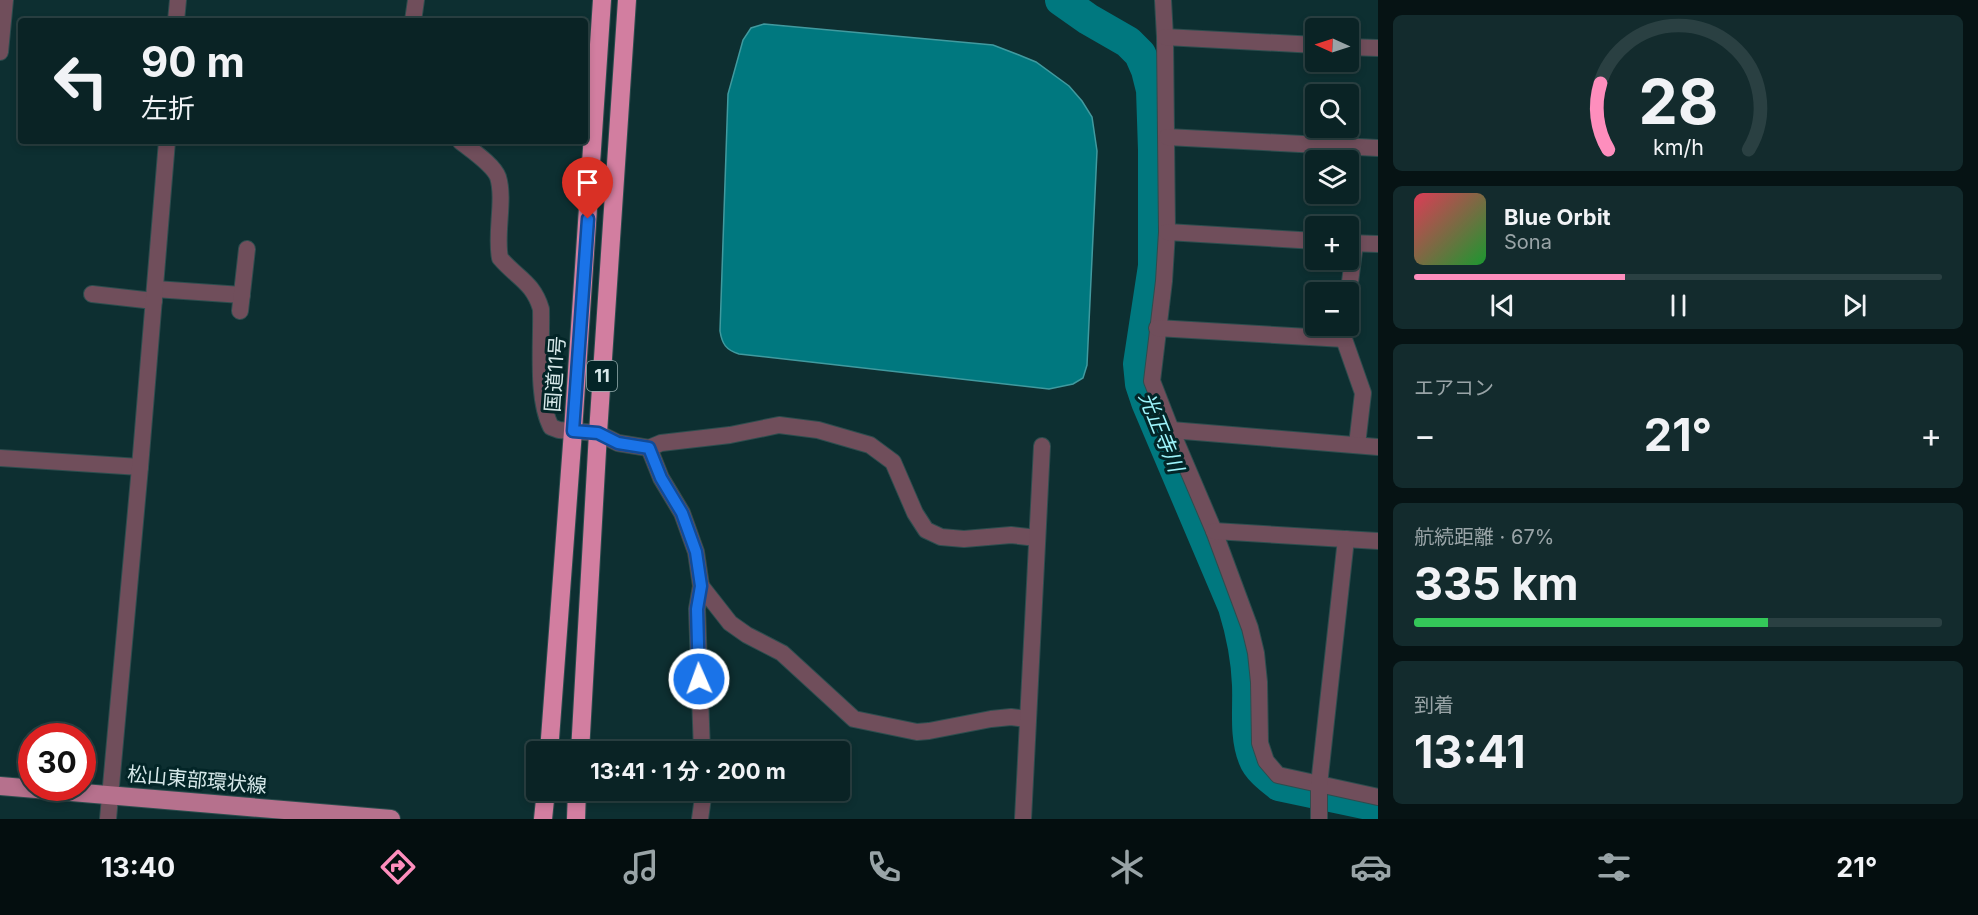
<!DOCTYPE html>
<html lang="ja">
<meta charset="utf-8">
<style>
:root{--surface:#0a2325;--page:#132b2d;--text:#f1f3f6;--muted:#99a4a7;--line:#2a4042;--accent:#fe8ebd}
body{margin:0;font-family:Inter,"Noto Sans JP",sans-serif;background:var(--page);color:var(--text);height:100vh;display:flex;flex-direction:column;font-size:22px;white-space:nowrap}
*{box-sizing:border-box;margin:0}
p{font-size:20px;color:var(--muted)}
.icon{flex:none;width:33px;height:33px;fill:none;stroke:currentColor;stroke-width:2;stroke-linecap:round;stroke-linejoin:round}
.map{position:relative;flex:1;overflow:hidden}
.details{display:flex;flex-direction:column;gap:15px;padding:15px;background:#061314;width:600px}
.details>*{flex:none}
.guide{position:absolute;left:18px;top:18px;width:570px;height:126px;border-radius:6px;box-shadow:0 3px 9px #0003,0 0 0 2px var(--line);background:#0a2325;color:var(--text);overflow:hidden}
.needle{width:39px;rotate:273deg}
.fabs{position:absolute;left:1305px;top:18px;display:grid;gap:12px}
.fabs a{display:grid;place-items:center;width:54px;height:54px;border-radius:6px;background:var(--surface);box-shadow:0 3px 9px #0003,0 0 0 2px var(--line);font-size:30px}
.speed{position:absolute;left:18px;top:723px;display:flex;gap:12px;font-size:30px;font-weight:700;text-align:center}
.speed>*{display:grid;place-content:center;width:78px;height:78px;border-radius:50%;background:var(--surface);box-shadow:0 3px 9px #0003,0 0 0 2px var(--line);line-height:1}
.speed .limit{border:9px solid #d22;background:#fff;color:#111}
.pin{position:absolute;display:grid;place-items:center;width:51px;height:51px;color:#fff;margin:-62px -26px;border-radius:50% 50% 50% 0;rotate:-45deg;box-shadow:0 0 6px #0007}
.pin .icon{rotate:45deg}
.me{position:absolute;width:66px;margin:-33px;rotate:358deg;stroke-linejoin:round;filter:drop-shadow(0 0 4px #0008)}
.turn{display:flex;align-items:center;gap:21px;height:126px;padding:0 24px;font-size:27px}
.turn .icon{width:78px;height:78px;stroke-width:2.5}
.turn b{display:block;font-size:42px;line-height:51px}
.big{font-size:45px;font-weight:700;line-height:1.1}
.details .tile{flex:1;display:flex;flex-direction:column;justify-content:center;gap:9px;min-width:0;padding:0 21px;border-radius:9px;background:var(--page)}
.details .dial{align-items:center;gap:0}
.dial svg{height:156px;overflow:visible;fill:none;stroke:var(--line);stroke-width:7;stroke-linecap:round;text-anchor:middle}
.dial text{fill:var(--text);stroke:none}
.song{display:flex;align-items:center;gap:18px}
.cover{width:72px;height:72px;border-radius:9px;background:linear-gradient(135deg,hsl(350 70% 55%),hsl(130 70% 35%))}
.played{height:6px;border-radius:3px;background:linear-gradient(90deg,var(--accent) 40%,var(--line) 40%)}
.keys{display:flex;justify-content:space-around;direction:ltr}
.heat{display:flex;justify-content:space-between;align-items:center;font-size:33px;direction:ltr}
.charge{height:9px;border-radius:4px;background:linear-gradient(90deg,#34c759 67%,var(--line) 0)}
.trip{position:absolute;left:526px;top:741px;width:324px;height:60px;border-radius:6px;background:var(--surface);box-shadow:0 3px 9px #0003,0 0 0 2px var(--line);font-weight:700;line-height:60px;text-align:center}
.dock{display:flex;height:96px;justify-content:space-around;align-items:center;background:#040e0f;color:var(--muted)}
.dock .icon{width:42px;height:42px}
.dock .active{color:var(--accent)}
.dock b{font-size:27px;color:var(--text)}
main{display:flex;flex:1;min-height:0}
.map>svg:first-child{display:block}
.water{fill:#00787f;stroke:#409a9f;stroke-width:1.5}
.lines{fill:none;stroke-linecap:round;stroke-linejoin:round}
.river{stroke:#00787f;stroke-width:32}
.street-casing{stroke:#2d4d4e;stroke-width:18}
.primary-casing{stroke:#2d4d4e;stroke-width:20}
.highway-casing{stroke:#2d4d4e;stroke-width:20}
.street{stroke:#704e5b;stroke-width:16}
.primary{stroke:#b6718d;stroke-width:18}
.highway{stroke:#d27ea0;stroke-width:18}
.route-casing{stroke:#114b97;stroke-width:15}
.route{stroke:#1a73e8;stroke-width:10}
.labels{text-anchor:middle;stroke-width:6;stroke-linejoin:round;paint-order:stroke}
.shield{fill:#032527;stroke:#97aeaf;stroke-width:1.5}
.shield-label{font-size:18px;font-weight:bold;fill:#d6e8e9}
.street-label{font-size:20px;fill:#d6e8e9;stroke:#032527}
.water-label{font-size:21px;font-style:italic;fill:#9ef5fc;stroke:#032527}
</style>
<main>
<div class="map">
<svg width="1378" height="819" viewBox="0 0 1378 819">
<rect width="100%" height="100%" fill="#0d2f31"/>
<path class="water" d="M764,24L993,45L1019,55L1036,62L1069,86L1082,101L1092,117L1097,151L1087,365L1083,378L1073,384L1049,389L739,354C726,350 722,344 720,331L728,94L743,40L751,28Z"/>
<g class="lines">
<path class="river" d="M1061,0L1088,19L1128,42L1140,54L1147,70L1152,90L1154,150V266L1139,364L1141,384L1147,402L1234,607C1242,633 1247,658 1248,685C1249,708 1245,736 1254,758C1258,769 1270,778 1279,785L1378,806"/>
<g class="street-casing">
<g id="street">
<polyline points="1163,0 1165,37 1167,232 1164,281 1152,381 1171,430 1214,531 1250,628 1256,653 1259,682 1260,743 1266,761 1278,775 1378,797"/>
<polyline points="176,21 178,0"/>
<polyline points="413,21 416,0"/>
<polyline points="1165,37 1316,45"/>
<polyline points="1348,47 1378,48"/>
<polyline points="0,52 5,0"/>
<polyline points="1167,137 1378,148"/>
<path d="M460,141C471,150 493,164 498,177C505,200 495,234 500,258C517,278 533,282 541,309C542,343 536,398 551,427L559,430L598,433L618,443L649,448L661,443L730,435L779,425L818,430L870,445L893,462L915,513L926,530L941,537L964,539L1011,535L1037,538"/>
<polyline points="1167,232 1316,241"/>
<polyline points="1348,243 1378,244"/>
<polyline points="155,289 242,295"/>
<polyline points="92,294 154,301"/>
<polyline points="1348,298 1355,243"/>
<polyline points="240,311 247,249"/>
<polyline points="1345,326 1344,339 1363,393 1357,445"/>
<polyline points="1157,328 1344,339"/>
<polyline points="1171,430 1378,447"/>
<polyline points="649,448 661,478 682,513 696,552 701,586 697,609 702,752"/>
<polyline points="0,458 140,467"/>
<polyline points="1214,531 1378,541"/>
<polyline points="701,586 730,623 747,635 782,653 854,719 917,732 929,731 991,719 1011,717 1028,719"/>
<polyline points="108,819 140,467 167,141"/>
<polyline points="700,819 704,790"/>
<polyline points="1023,819 1042,446"/>
<polyline points="1319,819 1319,785 1346,539"/>
</g>
</g>
<g class="primary-casing">
<polyline id="primary" points="0,786 391,819"/>
</g>
<g class="highway-casing">
<g id="highway">
<polyline points="549,752 573,431 602,0"/>
<polyline points="580,752 598,433 627,0"/>
<polyline points="543,819 546,790"/>
<polyline points="576,819 577,790"/>
</g>
</g>
<use href="#street" class="street"/>
<use href="#primary" class="primary"/>
<use href="#highway" class="highway"/>
</g>
<g class="lines">
<g class="route-casing">
<polyline id="route" points="588,219 573,431 598,433 618,443 649,448 661,478 682,513 696,552 701,586 697,609 699,679"/>
</g>
<use href="#route" class="route"/>
</g>
<g class="labels">
<rect class="shield" x="587" y="361" width="30" height="30" rx="4.5"/>
<g class="shield-label">
<text x="602" y="382">11</text>
</g>
<g class="street-label">
<text transform="translate(555 374) rotate(-86)" y="7">国道11号</text>
<text transform="translate(197 780) rotate(5)" y="7">松山東部環状線</text>
</g>
<g class="water-label">
<text transform="translate(1161 432) rotate(68)" y="7">光正寺川</text>
</g>
</g>
</svg>
<div class="fabs">
<a><svg class="needle" viewBox="-14 -14 28 28"><path d="M0-13l5 13h-10z" fill="#e53935"/><path d="M0 13l5-13h-10z" fill="#99a4a7"/></svg></a>
<a><svg class="icon" aria-label="search" viewBox="0 0 24 24"><circle cx="10" cy="10" r="6"/><path d="M15 15l6 6"/></svg></a>
<a><svg class="icon" aria-label="layers" viewBox="0 0 24 24"><path d="M12 4l9 5-9 5-9-5zM3 14l9 5 9-5"/></svg></a>
<a>+</a>
<a>−</a>
</div>
<div class="speed"><div class="limit">30</div></div>
<div class="pin" style="left:588px;top:219px;background:#d93025"><svg class="icon" aria-label="arrive" viewBox="0 0 24 24"><path d="M6 21V4h12l-3 4 3 4H6"/></svg></div>
<svg class="me" style="left:699px;top:679px" viewBox="-20 -20 40 40"><circle r="17" fill="#1a73e8" stroke="#fff" stroke-width="3"/><path d="M0-11L8 9 0 5-8 9z" fill="#fff"/></svg>
<div class="trip">13:41 · 1 分 · 200 m</div>
<div class="guide">
<div class="turn"><svg class="icon" aria-label="left" viewBox="0 0 24 24"><path d="M17 20v-9H6M10 6l-5 5 5 5"/></svg><div><b>90 m</b>左折</div></div>
</div>
</div>
<section class="details">
<div class="tile dial"><svg viewBox="0 0 100 80">
<path d="M14 69A42 42 0 1 1 86 69"/>
<path d="M14 69A42 42 0 0 1 10 35" stroke="#fe8ebd"/>
<text x="50" y="56" font-size="32" font-weight="700">28</text>
<text x="50" y="72" font-size="11">km/h</text>
</svg></div>
<div class="tile">
<div class="song"><i class="cover"></i><div><b>Blue Orbit</b><p>Sona</p></div></div>
<div class="played"></div>
<div class="keys"><svg class="icon" aria-label="previous" viewBox="0 0 24 24"><path d="M18 5L8 12l10 7zM5 5v14"/></svg><svg class="icon" aria-label="pause" viewBox="0 0 24 24"><path d="M8 5v14M16 5v14"/></svg><svg class="icon" aria-label="next" viewBox="0 0 24 24"><path d="M6 5l10 7-10 7zM19 5v14"/></svg></div>
</div>
<div class="tile"><p>エアコン</p>
<div class="heat"><a>−</a><b class="big">21°</b><a>+</a></div>
</div>
<div class="tile"><p>航続距離 · 67%</p><b class="big">335 km</b><div class="charge"></div></div>
<div class="tile"><p>到着</p><b class="big">13:41</b></div>
</section>
</main>
<nav class="dock">
<b>13:40</b>
<svg class="icon active" aria-label="directions" viewBox="0 0 24 24"><path d="M12 3l9 9-9 9-9-9zM9 14v-3h6M13 9l2 2-2 2"/></svg>
<svg class="icon" aria-label="music" viewBox="0 0 24 24"><path d="M9 18V5l10-2v13"/><circle cx="6" cy="18" r="3"/><circle cx="16" cy="16" r="3"/></svg>
<svg class="icon" aria-label="phone" viewBox="0 0 24 24"><path d="M5 4h4l2 5-3 2q2 4 5 5l2-3 5 2v4C11 20 4 13 5 4z"/></svg>
<svg class="icon" aria-label="climate" viewBox="0 0 24 24"><path d="M12 3v18M4 7l16 10M4 17L20 7"/></svg>
<svg class="icon" aria-label="car" viewBox="0 0 24 24"><path d="M5 17H2v-5l4-1 3-4h7l3 4 3 1v5h-3M9 17h6M6 11h13"/><circle cx="7" cy="17" r="2"/><circle cx="17" cy="17" r="2"/></svg>
<svg class="icon" aria-label="filters" viewBox="0 0 24 24"><path d="M4 7h16M4 17h16"/><circle cx="9" cy="7" r="2"/><circle cx="15" cy="17" r="2"/></svg>
<b>21°</b>
</nav>
